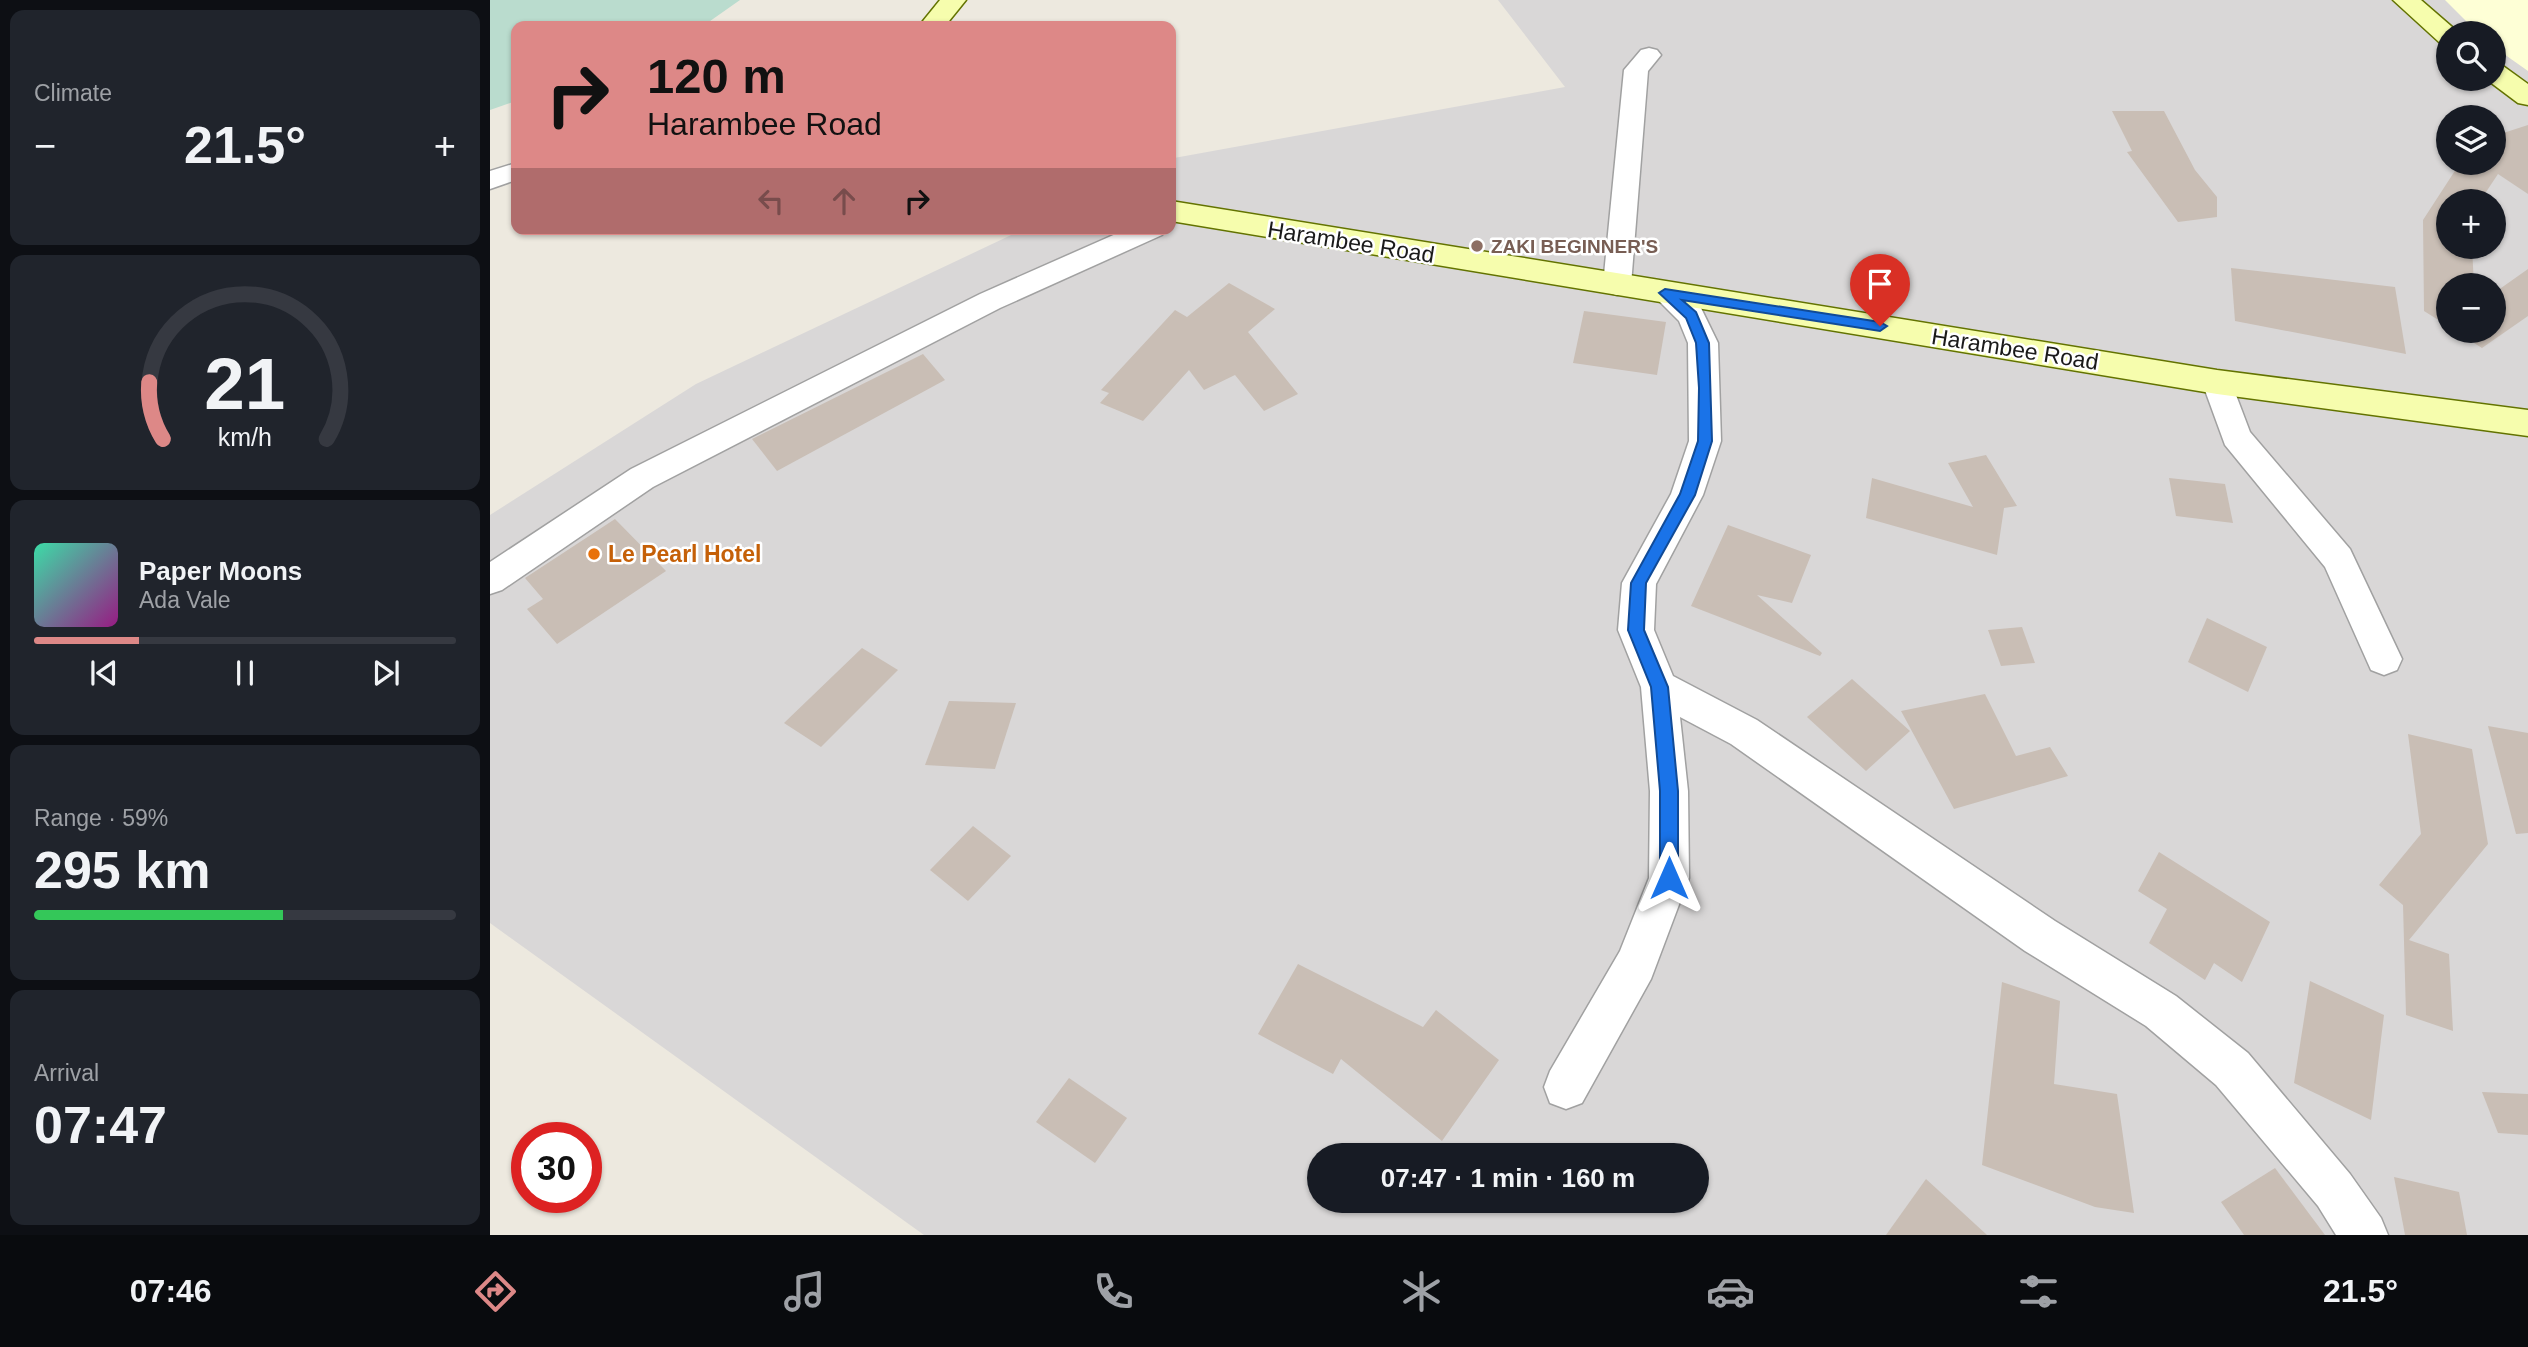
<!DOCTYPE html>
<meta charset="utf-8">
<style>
:root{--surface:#171b24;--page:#20242c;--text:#f1f3f6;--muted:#9ea1a6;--line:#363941;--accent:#dd8887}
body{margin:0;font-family:Arial,sans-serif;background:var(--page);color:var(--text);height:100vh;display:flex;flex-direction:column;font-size:26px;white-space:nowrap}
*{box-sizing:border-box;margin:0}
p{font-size:23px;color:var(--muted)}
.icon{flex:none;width:38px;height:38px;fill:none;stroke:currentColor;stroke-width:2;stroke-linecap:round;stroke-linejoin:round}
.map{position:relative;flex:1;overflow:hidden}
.sheet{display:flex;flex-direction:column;gap:10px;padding:10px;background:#0d0f14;width:490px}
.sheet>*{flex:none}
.hud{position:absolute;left:21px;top:21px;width:665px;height:214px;border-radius:14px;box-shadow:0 2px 5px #0004;background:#dd8887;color:#111;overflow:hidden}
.controls{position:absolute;left:1946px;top:21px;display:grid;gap:14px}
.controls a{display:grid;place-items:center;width:70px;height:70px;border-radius:50%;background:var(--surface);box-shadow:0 2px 5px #0004;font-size:35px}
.speed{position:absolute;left:21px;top:1122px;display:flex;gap:14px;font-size:35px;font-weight:700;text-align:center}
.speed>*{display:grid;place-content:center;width:91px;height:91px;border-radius:50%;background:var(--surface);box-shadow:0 2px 5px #0004;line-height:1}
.speed .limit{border:10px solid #d22;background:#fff;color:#111}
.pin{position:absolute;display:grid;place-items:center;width:60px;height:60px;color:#fff;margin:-72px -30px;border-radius:50% 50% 50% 0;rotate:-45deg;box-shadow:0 0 7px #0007}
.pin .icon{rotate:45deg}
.me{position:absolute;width:77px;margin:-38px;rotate:0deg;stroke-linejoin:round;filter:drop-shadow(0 0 5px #0008)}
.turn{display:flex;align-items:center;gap:24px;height:147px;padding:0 21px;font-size:32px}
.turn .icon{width:91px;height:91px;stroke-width:2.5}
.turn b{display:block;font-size:49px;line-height:60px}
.lanes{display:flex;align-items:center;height:66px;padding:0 21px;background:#0003;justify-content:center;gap:35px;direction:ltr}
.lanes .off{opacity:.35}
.big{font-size:52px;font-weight:800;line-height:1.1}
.sheet .widget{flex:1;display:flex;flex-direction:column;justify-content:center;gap:10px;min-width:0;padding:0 24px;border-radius:14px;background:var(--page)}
.sheet .dial{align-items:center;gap:0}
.dial svg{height:182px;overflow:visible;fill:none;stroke:var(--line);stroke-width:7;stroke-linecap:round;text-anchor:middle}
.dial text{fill:var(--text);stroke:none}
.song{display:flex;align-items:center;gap:21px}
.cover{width:84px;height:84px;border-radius:10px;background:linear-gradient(135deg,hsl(160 70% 55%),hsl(310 70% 35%))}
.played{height:7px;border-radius:4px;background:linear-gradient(90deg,var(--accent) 25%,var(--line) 25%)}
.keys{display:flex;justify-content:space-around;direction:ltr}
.heat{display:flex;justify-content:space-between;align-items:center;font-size:38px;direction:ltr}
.charge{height:10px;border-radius:5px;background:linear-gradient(90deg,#34c759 59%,var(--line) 0)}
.trip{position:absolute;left:817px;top:1143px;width:402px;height:70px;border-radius:35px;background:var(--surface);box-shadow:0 2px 5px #0004;font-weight:800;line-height:70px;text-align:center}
.menu{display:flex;height:112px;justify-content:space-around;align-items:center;background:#090b0e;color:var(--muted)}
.menu .icon{width:49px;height:49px}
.menu .active{color:var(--accent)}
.menu b{font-size:32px;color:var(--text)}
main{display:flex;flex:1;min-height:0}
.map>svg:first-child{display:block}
.residential{fill:#d9d7d7;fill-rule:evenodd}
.education{fill:#feffd6}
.wetland{fill:#badcce}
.building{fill:#c9beb5}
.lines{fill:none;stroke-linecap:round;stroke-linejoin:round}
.street-casing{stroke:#a1a1a1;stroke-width:3}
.secondary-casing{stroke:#637300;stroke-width:3}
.street{fill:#fff;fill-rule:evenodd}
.secondary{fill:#f6fdad;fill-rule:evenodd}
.route{fill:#1a73e8;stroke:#114b97;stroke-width:2}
.education-dot{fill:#8d6e63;stroke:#fff;stroke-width:2.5}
.food-dot{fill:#e8710a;stroke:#fff;stroke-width:2.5}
.labels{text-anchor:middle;stroke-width:5;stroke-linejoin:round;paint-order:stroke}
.far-education-label{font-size:19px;font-weight:bold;fill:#785e54;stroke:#fff;text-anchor:start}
.street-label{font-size:23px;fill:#1a1a1a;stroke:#fff}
.food-label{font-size:23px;font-weight:bold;fill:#c56008;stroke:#fff;text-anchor:start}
</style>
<main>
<section class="sheet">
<div class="widget"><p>Climate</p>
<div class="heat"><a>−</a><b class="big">21.5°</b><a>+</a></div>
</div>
<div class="widget dial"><svg viewBox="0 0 100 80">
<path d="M14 69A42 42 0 1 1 86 69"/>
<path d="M14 69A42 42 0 0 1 8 44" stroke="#dd8887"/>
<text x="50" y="56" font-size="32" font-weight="700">21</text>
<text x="50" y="72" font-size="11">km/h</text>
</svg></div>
<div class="widget">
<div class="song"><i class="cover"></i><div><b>Paper Moons</b><p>Ada Vale</p></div></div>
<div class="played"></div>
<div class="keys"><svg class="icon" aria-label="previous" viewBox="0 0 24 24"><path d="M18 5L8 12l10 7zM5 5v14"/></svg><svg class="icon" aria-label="pause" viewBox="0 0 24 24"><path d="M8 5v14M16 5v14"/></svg><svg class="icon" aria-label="next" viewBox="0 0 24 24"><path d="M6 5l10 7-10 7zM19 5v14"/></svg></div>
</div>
<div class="widget"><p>Range · 59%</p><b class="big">295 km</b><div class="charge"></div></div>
<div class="widget"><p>Arrival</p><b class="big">07:47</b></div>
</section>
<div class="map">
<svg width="2038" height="1235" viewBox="0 0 2038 1235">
<rect width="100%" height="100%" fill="#ede9df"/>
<path class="residential" d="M1008,0H2038V1235H434L0,923V515L206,384L534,229H681V160L684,158L1075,87ZM1958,33H2004V79H1958ZM1958,117H2004V163H1958ZM1958,201H2004V247H1958ZM1958,285H2004V331H1958ZM830,1155H1208V1200H830Z"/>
<polygon class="education" points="1955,0 2038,0 2038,71 2004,47 2004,33 1988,33"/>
<polygon class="wetland" points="0,0 250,0 213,26 26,26 26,101 0,110"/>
<g class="building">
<polygon points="1622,111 1674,111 1705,170 1727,197 1727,217 1688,222 1637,152 1642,151"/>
<polygon points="2038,125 2038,194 2008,174 1990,201 1958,201 1958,247 1982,247 1984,285 1958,285 1958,326 1934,311 1933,220 1970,163 2004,163 2004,136"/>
<polygon points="1741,268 1905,287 1916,354 1745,321"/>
<polygon points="2038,269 2038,316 1992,348 1965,331 2004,331 2004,293"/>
<polygon points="739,283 785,309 758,332 808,394 774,411 745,375 714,390 699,370 653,421 610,403 619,393 611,390 685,310 697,317"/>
<polygon points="1094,311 1176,322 1167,375 1083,363"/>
<polygon points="433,354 455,380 287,471 262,439"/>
<polygon points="1496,455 1527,506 1514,508 1507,555 1376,518 1382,478 1483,507 1458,463"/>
<polygon points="1679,478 1735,484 1743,523 1686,516"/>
<polygon points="125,519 176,571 67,644 37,609 53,599 35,578"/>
<polygon points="1238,525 1321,555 1302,603 1267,595 1332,653 1330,656 1201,606"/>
<polygon points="1717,618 1777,647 1758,692 1698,662"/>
<polygon points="1532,627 1545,663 1511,666 1498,630"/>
<polygon points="372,648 408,670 331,747 294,723"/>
<polygon points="1362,679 1420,731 1376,771 1317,717"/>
<polygon points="1495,694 1526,756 1560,747 1578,776 1464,809 1411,711"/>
<polygon points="459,701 526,703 505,769 435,765"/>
<polygon points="1998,726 2038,733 2038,833 2026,834"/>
<polygon points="1918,734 1982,749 1998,844 1919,940 1959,954 1963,1031 1916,1015 1913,905 1889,885 1931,834"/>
<polygon points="483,826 521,856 478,901 440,870"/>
<polygon points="1669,852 1780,922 1752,982 1724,963 1715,980 1659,943 1677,909 1648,891"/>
<polygon points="808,964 933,1027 946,1010 1009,1060 952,1141 851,1059 843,1074 768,1034"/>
<polygon points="1820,981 1894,1015 1881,1120 1804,1083"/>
<polygon points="1512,982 1570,1001 1564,1084 1627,1094 1644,1213 1605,1207 1492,1165"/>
<polygon points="579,1078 637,1118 605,1163 546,1122"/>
<polygon points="1992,1092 2038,1094 2038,1135 2008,1133"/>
<polygon points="1785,1168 1835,1235 1754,1235 1731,1202"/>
<polygon points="1904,1177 1969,1192 1977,1235 1915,1235"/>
<polygon points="1436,1179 1460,1201 1497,1235 1396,1235"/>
</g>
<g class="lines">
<g class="street-casing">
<g id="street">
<polygon points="1159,48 1167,50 1171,55 1158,71 1141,285 1137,292 1127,295 1117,292 1113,285 1134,70 1151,50"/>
<polygon points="26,163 26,180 0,189 0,171"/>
<polygon points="637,229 676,229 672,235 510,308 163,487 12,590 0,594 0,562 141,469 490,294"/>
<polygon points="1175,283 1185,286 1211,308 1228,343 1231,441 1213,495 1166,584 1164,630 1183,676 1267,720 1565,921 1686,996 1758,1053 1860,1174 1891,1218 1898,1235 1846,1235 1828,1206 1726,1085 1656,1026 1535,951 1241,744 1190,717 1198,791 1199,878 1161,979 1092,1103 1076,1109 1060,1103 1054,1087 1060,1071 1130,951 1159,878 1160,791 1151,687 1128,630 1132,583 1181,494 1199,441 1198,343 1189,321 1161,293 1165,286"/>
<polygon points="1727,371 1738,374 1760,432 1860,549 1912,659 1907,670 1894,675 1881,670 1835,567 1735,445 1712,382 1716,374"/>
</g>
</g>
<g class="secondary-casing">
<g id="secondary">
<polygon points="450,0 476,0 455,26 429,26"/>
<polygon points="1903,0 1931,0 1969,33 1958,33 1958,44 1949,42"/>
<polygon points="2004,64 2013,66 2038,84 2038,105 2028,103 1996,79 2004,79"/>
<polygon points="681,201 1727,370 2038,410 2038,436 1727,394 681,221"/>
</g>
</g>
<use href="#street" class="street"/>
<use href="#secondary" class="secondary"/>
</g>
<polygon class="route" points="1175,289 1390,322 1397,326 1390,331 1192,300 1206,312 1219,343 1222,441 1205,495 1156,583 1154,630 1178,687 1188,791 1188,878 1186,884 1179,887 1173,884 1170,878 1170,791 1161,687 1138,630 1141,583 1190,494 1208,441 1209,388 1206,343 1196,318 1169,293"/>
<circle class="education-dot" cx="987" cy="246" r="7"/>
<circle class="food-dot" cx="104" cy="554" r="7"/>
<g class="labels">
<g class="far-education-label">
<text x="1001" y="253">ZAKI BEGINNER'S</text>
</g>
<g class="street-label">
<text transform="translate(861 242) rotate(9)" y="8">Harambee Road</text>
<text transform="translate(1525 349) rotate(9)" y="8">Harambee Road</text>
</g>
<g class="food-label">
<text x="118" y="562">Le Pearl Hotel</text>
</g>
</g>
</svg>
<div class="controls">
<a><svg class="icon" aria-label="search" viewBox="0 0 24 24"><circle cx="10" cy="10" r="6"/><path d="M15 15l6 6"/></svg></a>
<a><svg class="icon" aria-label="layers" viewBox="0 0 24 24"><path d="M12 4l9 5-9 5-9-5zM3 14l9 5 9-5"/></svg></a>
<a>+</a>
<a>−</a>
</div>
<div class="speed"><div class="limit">30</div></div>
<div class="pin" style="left:1390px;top:326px;background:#d93025"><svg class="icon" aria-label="arrive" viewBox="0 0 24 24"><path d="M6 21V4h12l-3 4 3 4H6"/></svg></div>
<svg class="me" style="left:1179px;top:878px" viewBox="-20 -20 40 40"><path d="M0-17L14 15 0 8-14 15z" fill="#1a73e8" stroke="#fff" stroke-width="4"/></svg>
<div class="trip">07:47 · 1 min · 160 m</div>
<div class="hud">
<div class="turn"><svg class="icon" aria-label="right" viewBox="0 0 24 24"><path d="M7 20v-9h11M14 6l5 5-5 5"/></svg><div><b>120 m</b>Harambee Road</div></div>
<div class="lanes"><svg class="icon off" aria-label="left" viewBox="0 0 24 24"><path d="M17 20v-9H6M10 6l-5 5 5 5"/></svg><svg class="icon off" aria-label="ahead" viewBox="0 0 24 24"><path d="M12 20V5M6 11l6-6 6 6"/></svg><svg class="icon" aria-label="right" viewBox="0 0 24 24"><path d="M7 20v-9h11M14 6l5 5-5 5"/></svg></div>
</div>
</div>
</main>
<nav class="menu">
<b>07:46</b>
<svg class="icon active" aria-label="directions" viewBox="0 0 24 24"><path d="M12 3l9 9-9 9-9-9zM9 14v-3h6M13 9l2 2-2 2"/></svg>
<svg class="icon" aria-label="music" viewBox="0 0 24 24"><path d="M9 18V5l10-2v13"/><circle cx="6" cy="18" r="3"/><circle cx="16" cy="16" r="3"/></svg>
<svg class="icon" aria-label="phone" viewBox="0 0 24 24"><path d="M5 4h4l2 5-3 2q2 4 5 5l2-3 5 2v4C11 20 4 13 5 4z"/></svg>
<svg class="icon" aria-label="climate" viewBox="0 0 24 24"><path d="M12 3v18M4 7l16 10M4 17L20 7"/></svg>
<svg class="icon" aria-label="car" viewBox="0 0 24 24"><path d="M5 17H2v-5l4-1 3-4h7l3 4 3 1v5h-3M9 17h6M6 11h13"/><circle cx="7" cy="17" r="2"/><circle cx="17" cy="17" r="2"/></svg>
<svg class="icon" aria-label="filters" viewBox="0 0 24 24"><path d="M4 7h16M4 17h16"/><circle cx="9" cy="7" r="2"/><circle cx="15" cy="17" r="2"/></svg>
<b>21.5°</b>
</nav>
